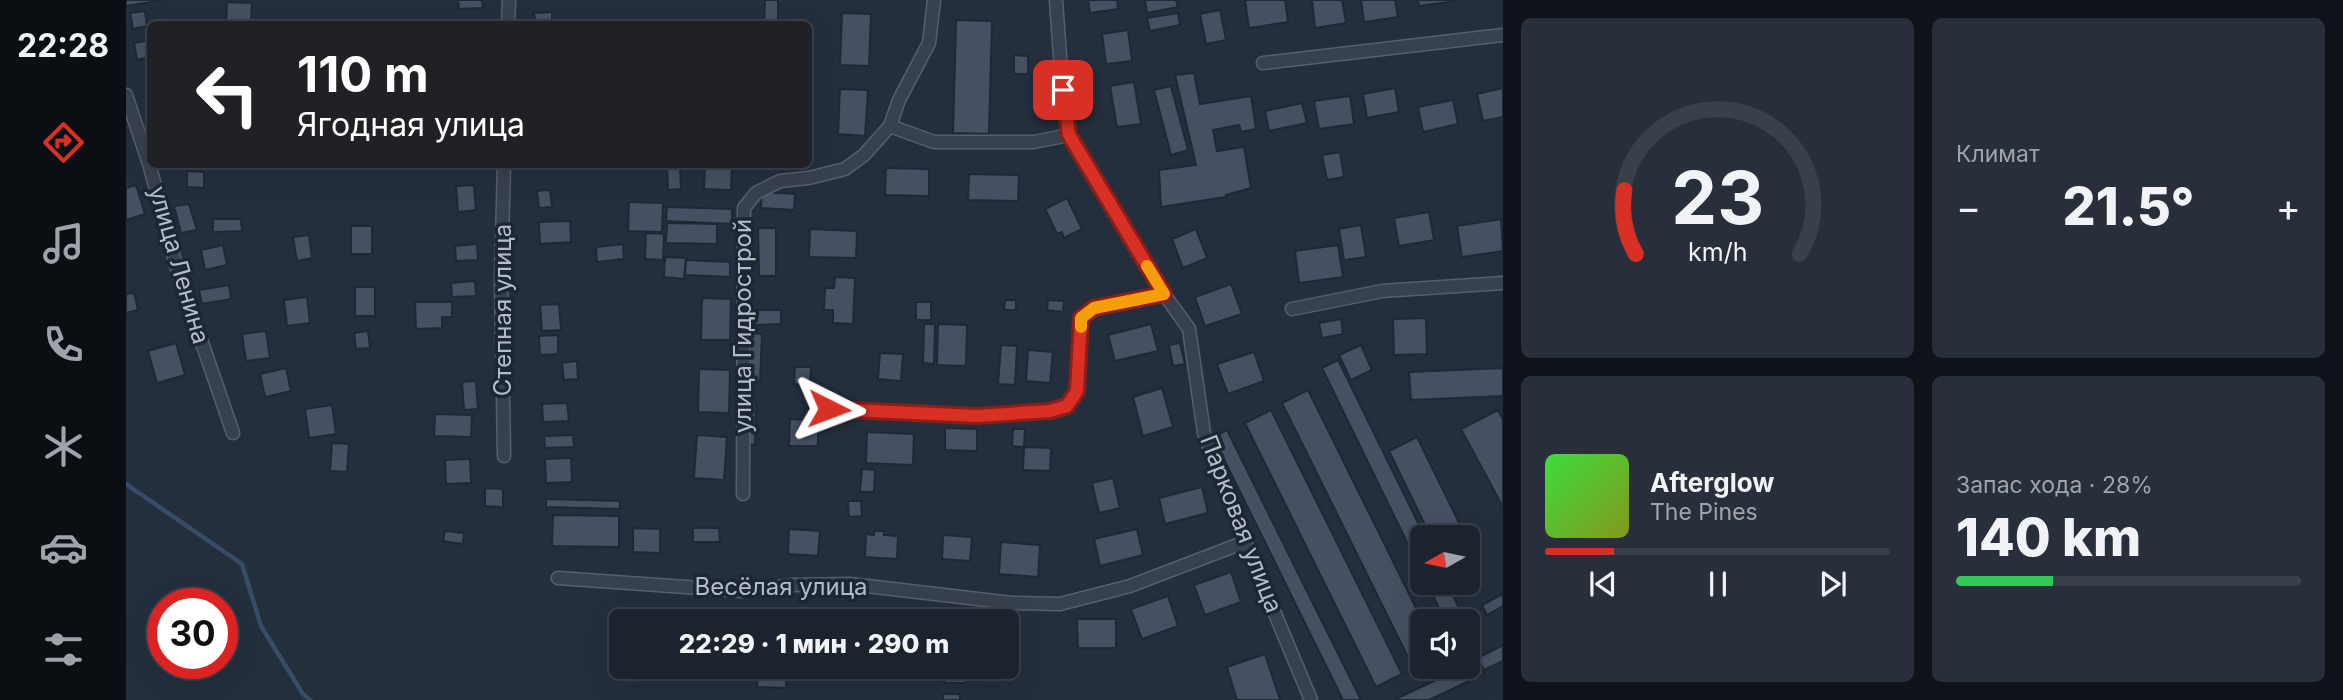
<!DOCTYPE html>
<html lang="ru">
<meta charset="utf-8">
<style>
:root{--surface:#1b232e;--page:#282f3a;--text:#f1f3f6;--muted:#a0a4aa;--line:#39404a;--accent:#d93025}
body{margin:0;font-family:Inter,sans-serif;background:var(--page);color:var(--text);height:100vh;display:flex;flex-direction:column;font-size:26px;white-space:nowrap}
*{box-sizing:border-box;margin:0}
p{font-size:23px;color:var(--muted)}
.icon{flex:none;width:38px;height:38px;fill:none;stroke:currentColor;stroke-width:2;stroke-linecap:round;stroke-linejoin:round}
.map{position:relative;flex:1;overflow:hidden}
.details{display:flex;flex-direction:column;gap:18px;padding:18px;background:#0f1319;width:840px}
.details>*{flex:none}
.top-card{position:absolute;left:21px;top:21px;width:665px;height:147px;border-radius:10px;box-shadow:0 7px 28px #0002,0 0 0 2px var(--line);background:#202124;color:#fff;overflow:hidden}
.needle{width:46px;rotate:261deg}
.tools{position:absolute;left:1284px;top:525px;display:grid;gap:14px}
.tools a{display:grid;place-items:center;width:70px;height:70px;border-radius:10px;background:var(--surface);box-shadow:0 7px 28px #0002,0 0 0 2px var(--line);font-size:35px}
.speed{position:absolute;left:21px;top:588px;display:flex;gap:14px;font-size:35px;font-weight:700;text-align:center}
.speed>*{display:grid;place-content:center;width:91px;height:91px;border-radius:50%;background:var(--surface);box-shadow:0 7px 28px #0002,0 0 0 2px var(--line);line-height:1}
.speed .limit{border:10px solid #d22;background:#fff;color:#111}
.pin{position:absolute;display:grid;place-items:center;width:60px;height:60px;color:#fff;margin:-30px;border-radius:14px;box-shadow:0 4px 10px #0006}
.me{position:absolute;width:77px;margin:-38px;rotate:93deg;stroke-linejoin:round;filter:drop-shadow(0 0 5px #0008)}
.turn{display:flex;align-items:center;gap:24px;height:147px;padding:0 35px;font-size:32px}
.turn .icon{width:91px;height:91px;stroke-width:2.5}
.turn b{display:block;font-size:49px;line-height:60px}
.big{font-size:52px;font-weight:800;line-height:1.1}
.details .tile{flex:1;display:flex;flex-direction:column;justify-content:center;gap:10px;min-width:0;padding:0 24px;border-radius:10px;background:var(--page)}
.details .dial{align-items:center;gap:0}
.dial svg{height:182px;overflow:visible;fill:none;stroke:var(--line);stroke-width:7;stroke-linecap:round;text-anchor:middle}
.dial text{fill:var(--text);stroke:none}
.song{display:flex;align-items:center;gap:21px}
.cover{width:84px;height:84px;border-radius:10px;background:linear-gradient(135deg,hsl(120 70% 55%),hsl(70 70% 35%))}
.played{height:7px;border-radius:4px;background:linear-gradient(90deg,var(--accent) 20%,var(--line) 20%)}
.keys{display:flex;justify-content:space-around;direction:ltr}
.heat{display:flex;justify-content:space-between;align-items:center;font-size:38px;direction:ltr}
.charge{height:10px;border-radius:5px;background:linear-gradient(90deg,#34c759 28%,var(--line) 0)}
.details .tiles{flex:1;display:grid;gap:18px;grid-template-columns:repeat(2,1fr)}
.trip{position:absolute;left:483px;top:609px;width:410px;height:70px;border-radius:10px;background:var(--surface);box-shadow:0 7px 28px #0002,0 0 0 2px var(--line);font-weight:800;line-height:70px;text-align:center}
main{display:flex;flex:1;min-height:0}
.dock{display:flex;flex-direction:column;width:126px;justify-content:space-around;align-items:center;background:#0b0e12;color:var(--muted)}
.dock .icon{width:49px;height:49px}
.dock .selected{color:var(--accent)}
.dock b{font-size:32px;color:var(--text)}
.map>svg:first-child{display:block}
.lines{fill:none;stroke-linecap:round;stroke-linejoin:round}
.stream{stroke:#394c67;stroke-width:4.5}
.building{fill:#455162;stroke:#1f2835;stroke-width:2}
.minor-casing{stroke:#565f6c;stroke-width:15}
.minor{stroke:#38414e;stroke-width:12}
.route-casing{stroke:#8d1f18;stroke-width:18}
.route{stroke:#d93025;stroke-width:12}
.slow{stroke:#f59e0b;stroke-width:12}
.labels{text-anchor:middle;stroke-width:7;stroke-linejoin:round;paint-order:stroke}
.street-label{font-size:24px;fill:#b4bcc9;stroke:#1d2633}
</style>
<main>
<nav class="dock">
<b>22:28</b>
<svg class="icon selected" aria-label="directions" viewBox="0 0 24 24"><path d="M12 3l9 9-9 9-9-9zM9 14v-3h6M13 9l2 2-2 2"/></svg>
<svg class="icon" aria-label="music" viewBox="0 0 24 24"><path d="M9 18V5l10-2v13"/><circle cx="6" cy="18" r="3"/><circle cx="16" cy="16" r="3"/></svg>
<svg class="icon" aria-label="phone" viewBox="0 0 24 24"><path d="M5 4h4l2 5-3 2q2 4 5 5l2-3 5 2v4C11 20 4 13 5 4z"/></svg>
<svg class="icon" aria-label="climate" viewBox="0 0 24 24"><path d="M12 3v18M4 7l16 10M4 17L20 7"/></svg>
<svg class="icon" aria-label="car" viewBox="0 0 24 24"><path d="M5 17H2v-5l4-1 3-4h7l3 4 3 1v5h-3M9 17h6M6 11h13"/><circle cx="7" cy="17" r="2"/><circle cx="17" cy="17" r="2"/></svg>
<svg class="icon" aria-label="filters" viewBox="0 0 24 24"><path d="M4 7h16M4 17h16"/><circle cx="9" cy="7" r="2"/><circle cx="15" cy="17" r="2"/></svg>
</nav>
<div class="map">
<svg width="1377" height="700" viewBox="0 0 1377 700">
<rect width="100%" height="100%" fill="#242f3e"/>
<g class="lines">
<polyline class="stream" points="0,484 116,564 135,626 177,694 184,700"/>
</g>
<g class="building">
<polygon points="0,0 39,0 0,6"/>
<polygon points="332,0 356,0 357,8 333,9"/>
<polygon points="639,0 652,0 652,24 638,24"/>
<polygon points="962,0 991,0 992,9 964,13"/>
<polygon points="1019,0 1050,0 1052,7 1021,13"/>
<polygon points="1119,0 1159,0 1162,22 1123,28"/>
<polygon points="1186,0 1216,0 1220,23 1189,28"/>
<polygon points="1235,0 1269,0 1272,17 1238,22"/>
<polygon points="1292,0 1331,0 1331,1 1293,6"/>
<polygon points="101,2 126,3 125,24 100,24"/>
<polygon points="1094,10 1100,40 1080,44 1074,14"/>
<polygon points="19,11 21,26 7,29 4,13"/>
<polygon points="426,12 426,20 409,21 408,13"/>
<polygon points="716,13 745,14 743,66 714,65"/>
<polygon points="1052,13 1054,25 1024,31 1021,18"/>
<polygon points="830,20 866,21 863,134 827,133"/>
<polygon points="1002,30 1006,61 980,64 976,34"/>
<polygon points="24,40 24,57 11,60 8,43"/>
<polygon points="888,55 902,56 902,74 888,74"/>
<polygon points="1068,73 1074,104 1125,96 1130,129 1115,132 1113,125 1087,130 1091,151 1118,147 1125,188 1100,195 1100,197 1035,207 1033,170 1070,165 1049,75"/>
<polygon points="1008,82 1015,124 991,127 984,86"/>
<polygon points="1045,86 1062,150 1045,155 1028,90"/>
<polygon points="1269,88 1273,112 1241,118 1237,94"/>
<polygon points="1377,88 1377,117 1357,121 1351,94"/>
<polygon points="714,89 742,90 739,136 712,134"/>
<polygon points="1224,96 1228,124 1193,129 1188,101"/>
<polygon points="1327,100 1332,124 1297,132 1292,107"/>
<polygon points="1176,103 1181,123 1143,131 1139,111"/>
<polygon points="1214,152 1218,177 1201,180 1196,155"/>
<polygon points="541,164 554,164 555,189 542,190"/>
<polygon points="579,164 606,164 605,190 578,189"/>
<polygon points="760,168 803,169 803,196 759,195"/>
<polygon points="61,171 78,172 78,188 61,187"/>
<polygon points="843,174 893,175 892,201 842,200"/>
<polygon points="10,185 19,214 0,220 0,188"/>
<polygon points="348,185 350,210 332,212 330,186"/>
<polygon points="424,190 426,207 413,208 411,191"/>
<polygon points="636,192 669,194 668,210 635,208"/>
<polygon points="941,198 956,229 938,238 936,232 931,234 919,209"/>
<polygon points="503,202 537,203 536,232 502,231"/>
<polygon points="63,204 71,230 55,233 48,206"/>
<polygon points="541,207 606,209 606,224 540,221"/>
<polygon points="1303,212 1308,240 1273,246 1268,218"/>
<polygon points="87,219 115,219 116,231 87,232"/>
<polygon points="1375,219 1377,251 1336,257 1331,226"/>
<polygon points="444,221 445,242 414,244 413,222"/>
<polygon points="541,223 591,224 591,244 540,243"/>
<polygon points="1235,225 1240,257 1218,260 1213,229"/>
<rect x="225" y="226" width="21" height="28"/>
<polygon points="632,228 650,228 650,276 633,276"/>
<polygon points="684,229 731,231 730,258 683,257"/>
<polygon points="1070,229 1081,258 1057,268 1046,239"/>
<polygon points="520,233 538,234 537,260 519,259"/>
<polygon points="183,235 186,258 171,261 167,237"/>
<polygon points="351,244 352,260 330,261 329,246"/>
<polygon points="497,244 498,259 471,262 470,247"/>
<polygon points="97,245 101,265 79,270 75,250"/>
<polygon points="1212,245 1217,277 1173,283 1169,251"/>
<polygon points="539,257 560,258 558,279 538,277"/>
<polygon points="560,260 604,262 604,277 559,275"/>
<polygon points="709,277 729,278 727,324 707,323 707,310 698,310 699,288 708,288"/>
<polygon points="349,281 350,296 326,297 325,283"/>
<polygon points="1105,284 1116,314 1079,326 1069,297"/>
<polygon points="103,285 105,299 76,304 73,290"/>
<rect x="229" y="287" width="20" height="29"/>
<polygon points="8,293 12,310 0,313 0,294"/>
<polygon points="181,297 184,323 161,326 158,300"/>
<polygon points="576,298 605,299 604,340 575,340"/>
<polygon points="879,300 890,300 890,310 878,310"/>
<polygon points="922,300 938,301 937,312 921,310"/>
<polygon points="289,302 326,302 326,317 316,317 316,328 290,329"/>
<rect x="790" y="302" width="15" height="18"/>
<polygon points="433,304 435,330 416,331 414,305"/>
<polygon points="629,310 655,310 655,324 629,325"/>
<polygon points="1300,318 1301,354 1268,355 1267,319"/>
<polygon points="1215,319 1217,334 1196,338 1193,323"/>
<polygon points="798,324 809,324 808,364 797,363"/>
<polygon points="812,324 841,325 840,366 811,365"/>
<polygon points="1025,324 1032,351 989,361 982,335"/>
<polygon points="140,331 144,358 120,361 116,334"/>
<polygon points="242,331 244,348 230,349 228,333"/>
<polygon points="625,333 636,334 634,382 623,381"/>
<polygon points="432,335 432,354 414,355 413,336"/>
<polygon points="50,343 59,375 31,383 22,351"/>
<polygon points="1054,343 1059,364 1047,366 1043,345"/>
<polygon points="875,345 891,346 889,385 872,384"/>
<polygon points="1235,345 1246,370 1225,380 1213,355"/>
<polygon points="902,350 927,352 924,383 900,381"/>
<polygon points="1128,352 1138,381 1102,394 1091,364"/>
<polygon points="754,353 777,354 775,381 752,379"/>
<polygon points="1212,360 1299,537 1297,537 1297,575 1196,368"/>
<polygon points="451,361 452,379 438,380 436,363"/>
<polygon points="669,367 685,367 684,385 668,384"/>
<polygon points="160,368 165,391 139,397 134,374"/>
<polygon points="1377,368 1377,396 1285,400 1283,372"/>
<polygon points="573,369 604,370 603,413 572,412"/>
<polygon points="350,381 352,409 338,410 336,382"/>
<polygon points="1036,388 1047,427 1017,436 1007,397"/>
<polygon points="1182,390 1297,622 1297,662 1287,667 1156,403"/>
<polygon points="441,403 443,421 417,422 416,404"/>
<polygon points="622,403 630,403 629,445 621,444"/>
<polygon points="206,405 210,434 183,438 179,409"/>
<polygon points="1145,410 1276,674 1250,687 1119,423"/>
<polygon points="1372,410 1377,420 1377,507 1335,429"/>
<polygon points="309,414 346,415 345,437 308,436"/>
<polygon points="664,419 692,420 692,446 663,446"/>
<polygon points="819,428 851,429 851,451 819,450"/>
<polygon points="887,429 899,429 898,447 886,446"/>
<polygon points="1101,430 1235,700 1217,700 1087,437"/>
<polygon points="741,432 788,434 787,465 740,463"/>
<polygon points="447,435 448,447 419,448 418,436"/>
<polygon points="571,435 601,437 598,480 568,478"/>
<polygon points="1291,437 1340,537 1305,537 1263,451"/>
<polygon points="206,443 223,444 221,472 204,471"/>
<polygon points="898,447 925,448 924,471 897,470"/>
<polygon points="445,458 446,482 420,483 419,459"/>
<polygon points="344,459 345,483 320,484 319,460"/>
<polygon points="736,469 749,470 748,492 734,492"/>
<polygon points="987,478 994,508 973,513 966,483"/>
<polygon points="1076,487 1082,513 1039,524 1033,498"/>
<polygon points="359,488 377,489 377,507 359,506"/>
<polygon points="420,499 494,501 494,509 420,507"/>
<polygon points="722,501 735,501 736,516 723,517"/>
<polygon points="427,515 493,516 493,547 426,546"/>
<polygon points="507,528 534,529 534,553 507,552"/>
<polygon points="567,528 593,528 594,542 567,542"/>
<polygon points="663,529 694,531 692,556 662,554"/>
<polygon points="1011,529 1017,555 974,566 968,539"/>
<polygon points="319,531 338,533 337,544 317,541"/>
<polygon points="748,531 758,531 758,535 772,536 771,559 739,557 740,534 748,535"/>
<polygon points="817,535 846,537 844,561 816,559"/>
<polygon points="875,542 914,545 912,577 873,574"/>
<polygon points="1105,572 1115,602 1079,615 1068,585"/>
<polygon points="1301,583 1321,583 1339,621 1319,621"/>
<polygon points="1377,594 1377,606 1361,615 1356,605"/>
<polygon points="1042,596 1052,626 1016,639 1005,609"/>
<polygon points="674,609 674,621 653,621 653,610"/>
<polygon points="521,611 545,612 545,621 521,621"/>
<polygon points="803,613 819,614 819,621 803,621"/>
<rect x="821" y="614" width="22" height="7"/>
<polygon points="582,616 618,618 618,621 582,621"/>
<rect x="731" y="616" width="22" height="5"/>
<polygon points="951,619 990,619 990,648 952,648"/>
<polygon points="1377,645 1377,661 1358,670 1352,658"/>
<polygon points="1139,654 1154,700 1111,700 1101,667"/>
<polygon points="1351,660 1358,674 1303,700 1268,700 1337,667 1342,667 1342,664"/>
<polygon points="632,667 661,669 660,688 631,687"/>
<polygon points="818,667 840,667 840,683 819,683"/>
<rect x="817" y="694" width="17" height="6"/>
</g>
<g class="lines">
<g class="minor-casing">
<g id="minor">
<polyline points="930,0 938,112 943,135 1038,294 1063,329 1078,433 1119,542 1185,700"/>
<polyline points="382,24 383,0"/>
<polyline points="1137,63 1377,35"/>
<polyline points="0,95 24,167 52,273 107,433"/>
<polyline points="764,126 808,142 908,142 943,135"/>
<polyline points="1166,309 1256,291 1377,283"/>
<polyline points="703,409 851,416 924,411 941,406 951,391 955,318 968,308 1038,294"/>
<polyline points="378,456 375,279 378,164"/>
<polyline points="617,494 618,208 630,193 654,181 683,178 719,169 738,155 764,126 773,100 803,43 808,0"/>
<polyline points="432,578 616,591 668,585 724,584 886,603 934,604 1004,586 1119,542"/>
</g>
</g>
<use href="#minor" class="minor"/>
</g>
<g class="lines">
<g class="route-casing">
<polyline id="route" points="703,409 851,416 924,411 941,406 951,391 955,318 968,308 1038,294 943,135 937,90"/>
</g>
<use href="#route" class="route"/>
<polyline class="slow" points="955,327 955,318 968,308 1038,294 1021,266"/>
</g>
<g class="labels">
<g class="street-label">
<text transform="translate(53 265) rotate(74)" y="8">улица Ленина</text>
<text transform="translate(377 310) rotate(-90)" y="8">Степная улица</text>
<text transform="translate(617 326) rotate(-90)" y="8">улица Гидрострой</text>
<text transform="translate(1115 524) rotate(69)" y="8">Парковая улица</text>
<text x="655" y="595">Весёлая улица</text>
</g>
</g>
</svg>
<div class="tools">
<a><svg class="needle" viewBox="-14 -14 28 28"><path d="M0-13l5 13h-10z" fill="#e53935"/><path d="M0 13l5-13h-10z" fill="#a0a4aa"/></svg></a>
<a><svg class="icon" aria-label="sound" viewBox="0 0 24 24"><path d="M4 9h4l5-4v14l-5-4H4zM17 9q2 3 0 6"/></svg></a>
</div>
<div class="speed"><div class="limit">30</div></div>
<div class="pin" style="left:937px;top:90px;background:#d93025"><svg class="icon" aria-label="arrive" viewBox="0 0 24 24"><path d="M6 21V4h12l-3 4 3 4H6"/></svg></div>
<svg class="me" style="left:703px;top:409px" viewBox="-20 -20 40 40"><path d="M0-17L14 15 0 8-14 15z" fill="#d93025" stroke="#fff" stroke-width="4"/></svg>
<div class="trip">22:29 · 1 мин · 290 m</div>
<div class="top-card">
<div class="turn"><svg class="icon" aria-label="left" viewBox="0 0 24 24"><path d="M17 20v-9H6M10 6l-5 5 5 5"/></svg><div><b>110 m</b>Ягодная улица</div></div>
</div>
</div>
<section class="details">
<div class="tiles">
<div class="tile dial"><svg viewBox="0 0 100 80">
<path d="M14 69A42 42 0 1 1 86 69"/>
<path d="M14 69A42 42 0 0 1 9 41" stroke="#d93025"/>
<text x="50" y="56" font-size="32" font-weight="700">23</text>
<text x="50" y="72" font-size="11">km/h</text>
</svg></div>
<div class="tile"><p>Климат</p>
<div class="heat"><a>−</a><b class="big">21.5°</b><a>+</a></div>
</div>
<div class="tile">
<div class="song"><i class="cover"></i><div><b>Afterglow</b><p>The Pines</p></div></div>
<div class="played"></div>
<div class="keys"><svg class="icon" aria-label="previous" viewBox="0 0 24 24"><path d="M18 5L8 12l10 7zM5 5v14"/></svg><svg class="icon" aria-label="pause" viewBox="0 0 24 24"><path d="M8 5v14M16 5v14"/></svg><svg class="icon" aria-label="next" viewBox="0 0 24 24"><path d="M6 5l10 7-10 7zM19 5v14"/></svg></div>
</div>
<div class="tile"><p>Запас хода · 28%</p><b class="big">140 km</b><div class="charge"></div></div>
</div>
</section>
</main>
